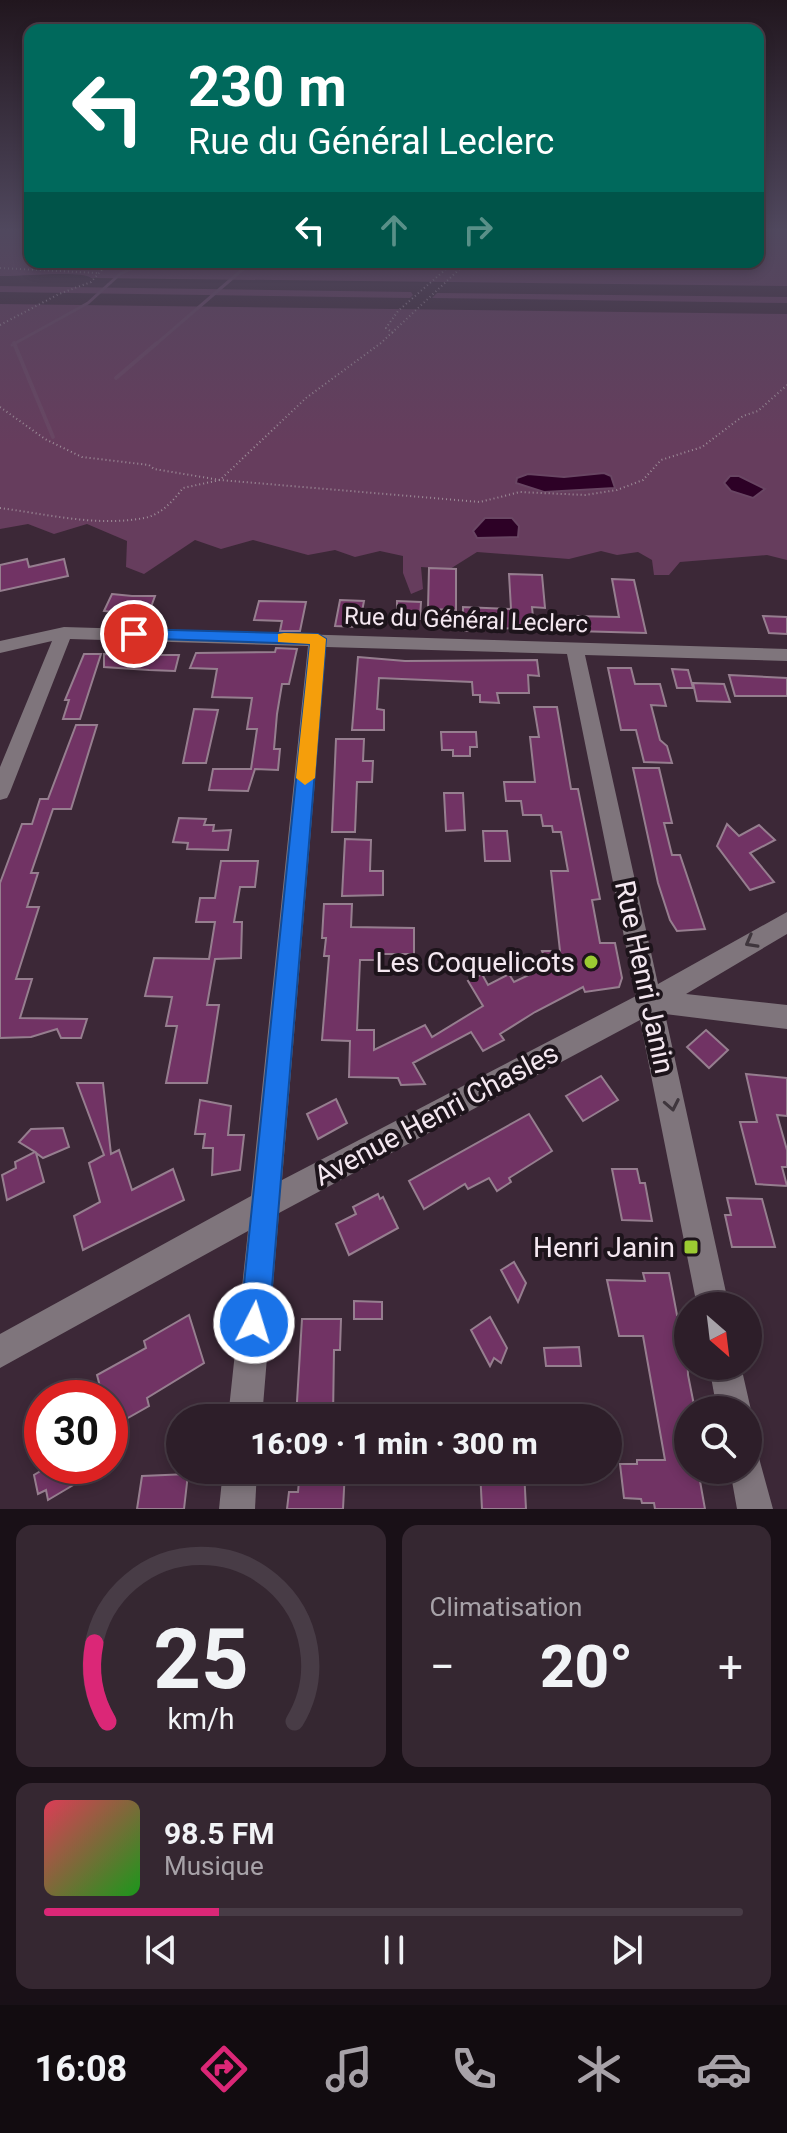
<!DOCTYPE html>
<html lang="fr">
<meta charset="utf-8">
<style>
:root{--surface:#2d1e29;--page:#352731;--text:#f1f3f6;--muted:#a7a2a8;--line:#483c46;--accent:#db2777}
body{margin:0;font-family:Roboto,sans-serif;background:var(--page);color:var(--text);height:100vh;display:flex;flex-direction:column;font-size:30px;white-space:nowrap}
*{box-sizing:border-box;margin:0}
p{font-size:26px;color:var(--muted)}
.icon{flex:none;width:44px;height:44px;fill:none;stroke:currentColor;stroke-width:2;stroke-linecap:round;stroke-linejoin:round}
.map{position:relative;height:1509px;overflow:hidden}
.sheet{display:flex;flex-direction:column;gap:16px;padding:16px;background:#191017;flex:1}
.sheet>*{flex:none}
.top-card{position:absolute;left:24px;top:24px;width:740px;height:244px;border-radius:16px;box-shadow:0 4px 12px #0003,0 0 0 2px var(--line);background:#00695c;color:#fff;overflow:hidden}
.needle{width:52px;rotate:152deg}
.buttons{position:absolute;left:674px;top:1292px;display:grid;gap:16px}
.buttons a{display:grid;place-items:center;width:88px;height:88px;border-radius:50%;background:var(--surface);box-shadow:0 4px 12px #0003,0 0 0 2px var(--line);font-size:40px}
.speed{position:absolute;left:24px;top:1380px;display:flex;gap:16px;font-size:40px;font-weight:700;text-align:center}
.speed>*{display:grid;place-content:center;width:104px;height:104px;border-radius:50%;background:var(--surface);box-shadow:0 4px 12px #0003,0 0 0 2px var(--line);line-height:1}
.speed .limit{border:12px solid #d22;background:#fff;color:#111}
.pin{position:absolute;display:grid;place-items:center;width:68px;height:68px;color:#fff;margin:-34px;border:4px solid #fff;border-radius:50%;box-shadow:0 2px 8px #0007}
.me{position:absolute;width:88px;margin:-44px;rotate:5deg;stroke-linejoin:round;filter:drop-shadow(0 0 6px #0008)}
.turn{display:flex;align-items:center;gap:28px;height:168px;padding:0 32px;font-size:36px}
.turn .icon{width:104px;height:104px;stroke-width:2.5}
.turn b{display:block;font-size:56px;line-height:68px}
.lanes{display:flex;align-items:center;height:76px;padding:0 32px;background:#0003;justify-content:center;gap:40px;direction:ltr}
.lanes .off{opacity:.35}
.big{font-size:60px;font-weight:800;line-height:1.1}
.sheet .tile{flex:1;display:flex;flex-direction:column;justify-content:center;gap:12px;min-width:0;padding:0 28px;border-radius:16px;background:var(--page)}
.sheet .dial{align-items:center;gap:0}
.dial svg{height:208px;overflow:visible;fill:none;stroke:var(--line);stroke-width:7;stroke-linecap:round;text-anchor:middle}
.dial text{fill:var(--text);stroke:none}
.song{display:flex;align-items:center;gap:24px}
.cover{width:96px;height:96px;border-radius:12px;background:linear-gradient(135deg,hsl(350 70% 55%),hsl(120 70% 35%))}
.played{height:8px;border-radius:4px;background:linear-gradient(90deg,var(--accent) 25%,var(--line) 25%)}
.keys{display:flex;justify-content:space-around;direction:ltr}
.heat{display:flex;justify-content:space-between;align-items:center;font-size:44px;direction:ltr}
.sheet .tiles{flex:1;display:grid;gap:16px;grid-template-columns:1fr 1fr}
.tile:last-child{grid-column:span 2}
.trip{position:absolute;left:166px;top:1404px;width:456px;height:80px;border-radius:40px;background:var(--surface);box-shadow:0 4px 12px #0003,0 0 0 2px var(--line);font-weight:800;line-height:80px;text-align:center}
.tabs{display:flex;height:128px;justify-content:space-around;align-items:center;background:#120c10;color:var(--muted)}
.tabs .icon{width:56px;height:56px}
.tabs .selected{color:var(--accent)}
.tabs b{font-size:36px;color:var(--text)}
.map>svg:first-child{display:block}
.green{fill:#663d5d}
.water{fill:#2d0126;stroke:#694663;stroke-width:2}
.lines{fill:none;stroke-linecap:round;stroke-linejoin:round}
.stream-far1{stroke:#694663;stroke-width:3}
.stream{stroke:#694663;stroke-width:4}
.building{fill:#713364;stroke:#967e8f;stroke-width:2}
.path{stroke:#9e8d99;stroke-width:2;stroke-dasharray:1 3;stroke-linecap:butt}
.minor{fill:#7f757c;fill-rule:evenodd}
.oneway{stroke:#3f363d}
.route{fill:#1a73e8;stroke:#114b97;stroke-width:2}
.slow{fill:#f59e0b}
.poi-dot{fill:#9bcb32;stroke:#1d141b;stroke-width:3}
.labels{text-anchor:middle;stroke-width:8;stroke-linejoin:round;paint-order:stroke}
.street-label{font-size:24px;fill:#f4e7f0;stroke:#1d141b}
.near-poi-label{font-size:28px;fill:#f4e7f0;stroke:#1d141b;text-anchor:end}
.near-street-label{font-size:28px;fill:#f4e7f0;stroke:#1d141b}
</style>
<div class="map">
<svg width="787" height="1509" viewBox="0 0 787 1509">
<rect width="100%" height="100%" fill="#3c2837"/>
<g class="green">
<path d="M0,232H30V262H758V232H787V286L91,278C80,270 20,277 0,276Z"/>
<polygon points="0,286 411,292 413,295 410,298 0,292"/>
<polygon points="437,293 787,297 787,303 432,298"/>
<polygon points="0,304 787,314 787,560 767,555 680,562 669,575 654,575 652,560 638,552 617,555 601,551 569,559 477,552 450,569 421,567 423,589 411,594 403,573 403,556 380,551 355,557 335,550 308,555 253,540 221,549 195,540 144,574 126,567 127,541 87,524 54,534 28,524 0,529"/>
</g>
<g class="water">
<polygon points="604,473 611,476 615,488 544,492 516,483 517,478 528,474 564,477"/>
<polygon points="730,476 739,476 765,489 753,498 731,491 724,483"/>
<polygon points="485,518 512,518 519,526 518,537 477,538 473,531"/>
</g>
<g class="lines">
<g class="stream-far1">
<polyline points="12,345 88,303 120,274 147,262"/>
<polyline points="155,345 250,263"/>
</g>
<g class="stream">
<polyline points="14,343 53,437"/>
<polyline points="116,378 157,343"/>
</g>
</g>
<g class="building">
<polygon points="27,559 29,567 64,559 68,576 0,591 0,565"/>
<polygon points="429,568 456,569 456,610 428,609"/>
<polygon points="509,574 542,575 545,608 532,607 534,627 463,631 463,607 511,609"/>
<polygon points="612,579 634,580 646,633 575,631 575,616 619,617"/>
<polygon points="112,594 132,596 155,596 148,615 130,614 104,611"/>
<polygon points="340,600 364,601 359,627 335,626"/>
<polygon points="259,601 306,602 300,631 280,631 282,621 254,620"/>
<polygon points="397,601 421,602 420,619 397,618"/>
<polygon points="763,616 787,617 787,634 769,633"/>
<polygon points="276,648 297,649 289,684 282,684 277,714 274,749 280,749 278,770 255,769 248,791 209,790 213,769 251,769 257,729 247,729 252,698 212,697 217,669 190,668 196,653 275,652"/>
<polygon points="84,654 101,654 80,719 63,719 69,700 65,700"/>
<polygon points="104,654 153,655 179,655 175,671 149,670 104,667"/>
<polygon points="358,657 405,661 537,660 539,676 528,675 529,693 497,693 499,703 480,702 480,695 473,695 472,682 379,678 377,709 384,710 384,730 352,730"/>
<polygon points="608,668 631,668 635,684 660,684 666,706 651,705 660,740 667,746 672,763 644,762 636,730 621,730"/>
<polygon points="672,669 688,670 693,688 677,688"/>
<polygon points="729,675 787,678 787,696 735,696"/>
<polygon points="693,683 724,684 730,702 697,701"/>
<polygon points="534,707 557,707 571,789 578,789 600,899 592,900 600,943 615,943 622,978 619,987 585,992 583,987 535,1012 500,1034 504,1040 483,1051 471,1032 413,1063 425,1084 401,1085 398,1078 349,1077 350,1041 322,1040 329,956 324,956 326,938 322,938 324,904 352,904 351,927 414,928 414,954 379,954 379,960 360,960 357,1030 374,1030 374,1050 425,1025 432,1037 483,1006 468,981 482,974 488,985 509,974 514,982 548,966 542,951 560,951 551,871 568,871 561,832 553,832 552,826 543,826 541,815 523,815 521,801 506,801 504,782 535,782 530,737 539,737"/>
<polygon points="194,709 218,710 206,763 183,763"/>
<polygon points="76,725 97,725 71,809 53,809 31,873 38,873 27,907 39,907 16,979 32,979 20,1018 87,1019 81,1038 61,1038 57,1029 31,1037 0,1038 0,883 22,824 32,824 40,799 48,799"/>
<polygon points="441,732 476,732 477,747 470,747 470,756 453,756 453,750 442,750"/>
<polygon points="336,739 364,739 363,761 373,761 372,782 357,782 355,832 332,832"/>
<polygon points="633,768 659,768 672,823 664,823 672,855 680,855 705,929 677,931 670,920 658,883"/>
<polygon points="444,793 463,793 465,830 446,831"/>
<polygon points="179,818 206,819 204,825 214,825 213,831 231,830 228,850 187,849 188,843 173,842"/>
<polygon points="727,824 739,836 759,825 775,840 750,853 774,882 750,890 717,846"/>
<polygon points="483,831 507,831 510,861 485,861"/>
<polygon points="345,839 371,840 370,871 383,871 383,895 342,896"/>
<polygon points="221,861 258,861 255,887 240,887 234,922 242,922 241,958 215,959 207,1005 219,1005 207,1083 166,1083 177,1026 166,1026 172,997 145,996 154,958 209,959 215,922 196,922 200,898 215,898"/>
<polygon points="706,1030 728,1050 709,1068 687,1047"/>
<polygon points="746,1074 787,1078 787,1116 777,1115 787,1150 787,1167 782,1167 787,1186 756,1184 740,1122 757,1122"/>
<polygon points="601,1076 618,1100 583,1121 566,1096"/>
<polygon points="77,1083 103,1083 111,1154 119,1150 132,1190 173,1169 184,1200 83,1250 74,1216 100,1202 89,1163 104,1155"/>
<polygon points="336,1099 347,1123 318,1139 307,1114"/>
<polygon points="200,1100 231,1106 228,1135 244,1135 240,1170 212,1175 213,1148 203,1148 205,1134 195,1134"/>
<polygon points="529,1114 552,1151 509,1178 511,1182 497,1191 489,1178 468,1189 465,1184 424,1209 409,1181"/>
<polygon points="63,1128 69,1147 43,1158 36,1153 44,1182 7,1200 2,1175 16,1168 15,1162 35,1152 19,1142 31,1129"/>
<polygon points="612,1169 637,1169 640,1183 645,1183 652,1221 622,1220"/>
<polygon points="378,1194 380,1199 383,1197 398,1228 349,1255 336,1224 356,1214 353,1207"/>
<polygon points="727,1198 762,1199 775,1247 732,1247 725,1215 731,1215"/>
<polygon points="514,1262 526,1283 518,1302 501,1270"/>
<polygon points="643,1273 669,1273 677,1315 686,1315 688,1375 695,1410 688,1410 688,1470 698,1470 705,1509 655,1509 654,1503 642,1503 641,1499 624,1498 620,1464 637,1464 637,1460 665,1460 643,1336 619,1336 607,1280 645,1281"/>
<polygon points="354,1301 382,1302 382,1319 354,1319"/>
<polygon points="189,1315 204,1363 147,1398 149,1406 110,1428 110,1398 103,1398 97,1375 146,1348 144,1341"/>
<polygon points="490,1317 507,1348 501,1363 494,1358 490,1366 471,1330"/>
<polygon points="302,1319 341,1319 340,1350 334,1350 333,1418 296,1418"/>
<polygon points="579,1347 581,1366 546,1366 544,1348"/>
<polygon points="49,1466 83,1466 85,1478 48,1500 46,1490 38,1494 34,1475"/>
<polygon points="300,1470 345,1470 343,1509 287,1509 289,1492 298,1492"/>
<polygon points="480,1470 524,1470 526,1509 482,1509"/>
<polygon points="188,1474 184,1509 137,1509 142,1476"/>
</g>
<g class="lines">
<g class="path">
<polyline points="0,268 98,273"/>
<polyline points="0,325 59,294 91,282 109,262"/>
<polyline points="393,333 386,328 398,311 454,262"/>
<polyline points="0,407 45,439 82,457 149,465 154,469 220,480 480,502 520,492 585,495 617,490 643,480 661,460 702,447 743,416 758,411 787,385"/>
<path d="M0,508C46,514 98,527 144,518C161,515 173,501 183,488L220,480L306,398L381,343L467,262"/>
</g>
<g class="minor">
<path d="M64,627L787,649V661L585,655L658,984L787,912V934L686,994L787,1005V1029L665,1014L729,1306H697L640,1020L279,1213L262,1418H228L248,1231L0,1368V1334L251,1196L308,646L70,639L10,792L7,798L0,800V767L52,641L0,653V641ZM326,647L567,654L636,996L282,1180Z"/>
<polygon points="709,1366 741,1366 751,1410 748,1417 748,1410 717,1410"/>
<polygon points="748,1453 759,1458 773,1509 737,1509 730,1470 748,1470"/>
<polygon points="223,1470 257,1470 255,1509 219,1509"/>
</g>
</g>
<defs><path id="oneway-chevron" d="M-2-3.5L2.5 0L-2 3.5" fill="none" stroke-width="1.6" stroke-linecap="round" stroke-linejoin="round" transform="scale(2)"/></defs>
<g class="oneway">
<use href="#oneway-chevron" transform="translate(751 942) rotate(151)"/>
<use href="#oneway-chevron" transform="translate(672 1105) rotate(79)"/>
</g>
<linearGradient id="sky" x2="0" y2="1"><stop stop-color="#21161e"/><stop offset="0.52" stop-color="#50485e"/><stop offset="1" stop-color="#50485e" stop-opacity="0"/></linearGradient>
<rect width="787" height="444" fill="url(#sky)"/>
<polygon class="route" points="134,629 318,634 326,639 269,1323 264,1334 254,1338 244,1334 240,1323 310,644 128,638 128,631"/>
<polygon class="slow" points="284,633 318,634 326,639 315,778 305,785 296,778 310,644 278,642 278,634"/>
<g class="poi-dot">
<circle cx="591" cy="962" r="8"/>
<rect x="683" y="1239" width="16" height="16" rx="4"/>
</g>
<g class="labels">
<g class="street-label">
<text transform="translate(466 620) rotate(2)" y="8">Rue du Général Leclerc</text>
</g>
<g class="near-poi-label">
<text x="575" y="972">Les Coquelicots</text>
<text x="675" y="1257">Henri Janin</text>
</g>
<g class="near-street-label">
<text transform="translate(645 977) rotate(78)" y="10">Rue Henri Janin</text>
<text transform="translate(436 1114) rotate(-28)" y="10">Avenue Henri Chasles</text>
</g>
</g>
</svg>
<div class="buttons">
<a><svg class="needle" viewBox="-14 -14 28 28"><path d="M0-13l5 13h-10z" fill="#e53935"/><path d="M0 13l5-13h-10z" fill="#a7a2a8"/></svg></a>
<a><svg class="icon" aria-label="search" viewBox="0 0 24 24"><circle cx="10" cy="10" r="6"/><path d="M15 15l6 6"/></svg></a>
</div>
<div class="speed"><div class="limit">30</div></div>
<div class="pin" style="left:134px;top:634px;background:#d93025"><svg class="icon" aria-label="arrive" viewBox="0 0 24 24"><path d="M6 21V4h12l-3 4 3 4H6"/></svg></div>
<svg class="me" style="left:254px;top:1323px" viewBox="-20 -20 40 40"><circle r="17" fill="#1a73e8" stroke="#fff" stroke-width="3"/><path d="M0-11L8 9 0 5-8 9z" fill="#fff"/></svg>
<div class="trip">16:09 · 1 min · 300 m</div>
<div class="top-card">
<div class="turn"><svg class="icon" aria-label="left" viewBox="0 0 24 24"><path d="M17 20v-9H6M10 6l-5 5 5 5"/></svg><div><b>230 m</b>Rue du Général Leclerc</div></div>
<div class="lanes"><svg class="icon" aria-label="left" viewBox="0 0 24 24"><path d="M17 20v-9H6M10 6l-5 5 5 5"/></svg><svg class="icon off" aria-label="ahead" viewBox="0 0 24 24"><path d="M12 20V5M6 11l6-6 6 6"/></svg><svg class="icon off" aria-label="right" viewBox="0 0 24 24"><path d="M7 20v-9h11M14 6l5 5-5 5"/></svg></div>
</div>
</div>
<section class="sheet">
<div class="tiles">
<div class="tile dial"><svg viewBox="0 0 100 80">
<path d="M14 69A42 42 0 1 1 86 69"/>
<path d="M14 69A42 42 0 0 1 9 39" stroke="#db2777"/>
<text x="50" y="56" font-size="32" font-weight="700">25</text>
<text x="50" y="72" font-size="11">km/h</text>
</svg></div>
<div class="tile"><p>Climatisation</p>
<div class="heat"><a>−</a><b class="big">20°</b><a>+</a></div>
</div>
<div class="tile">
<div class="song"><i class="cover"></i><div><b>98.5 FM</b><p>Musique</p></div></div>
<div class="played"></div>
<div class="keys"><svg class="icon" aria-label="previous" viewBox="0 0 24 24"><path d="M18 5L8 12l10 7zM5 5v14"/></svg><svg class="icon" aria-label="pause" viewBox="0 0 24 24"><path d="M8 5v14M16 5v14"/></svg><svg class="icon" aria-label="next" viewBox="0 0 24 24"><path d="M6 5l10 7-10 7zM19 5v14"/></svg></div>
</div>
</div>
</section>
<nav class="tabs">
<b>16:08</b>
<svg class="icon selected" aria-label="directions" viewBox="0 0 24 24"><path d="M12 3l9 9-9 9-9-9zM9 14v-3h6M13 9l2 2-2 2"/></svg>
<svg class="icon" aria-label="music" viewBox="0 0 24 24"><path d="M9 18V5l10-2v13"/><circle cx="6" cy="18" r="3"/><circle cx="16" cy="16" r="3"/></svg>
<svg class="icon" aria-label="phone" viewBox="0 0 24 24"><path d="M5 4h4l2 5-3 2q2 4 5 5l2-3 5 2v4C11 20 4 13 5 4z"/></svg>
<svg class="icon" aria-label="climate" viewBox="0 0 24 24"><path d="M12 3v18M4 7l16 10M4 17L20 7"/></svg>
<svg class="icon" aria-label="car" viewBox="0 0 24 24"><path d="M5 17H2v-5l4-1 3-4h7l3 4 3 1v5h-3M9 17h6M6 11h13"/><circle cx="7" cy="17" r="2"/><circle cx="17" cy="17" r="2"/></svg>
</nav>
